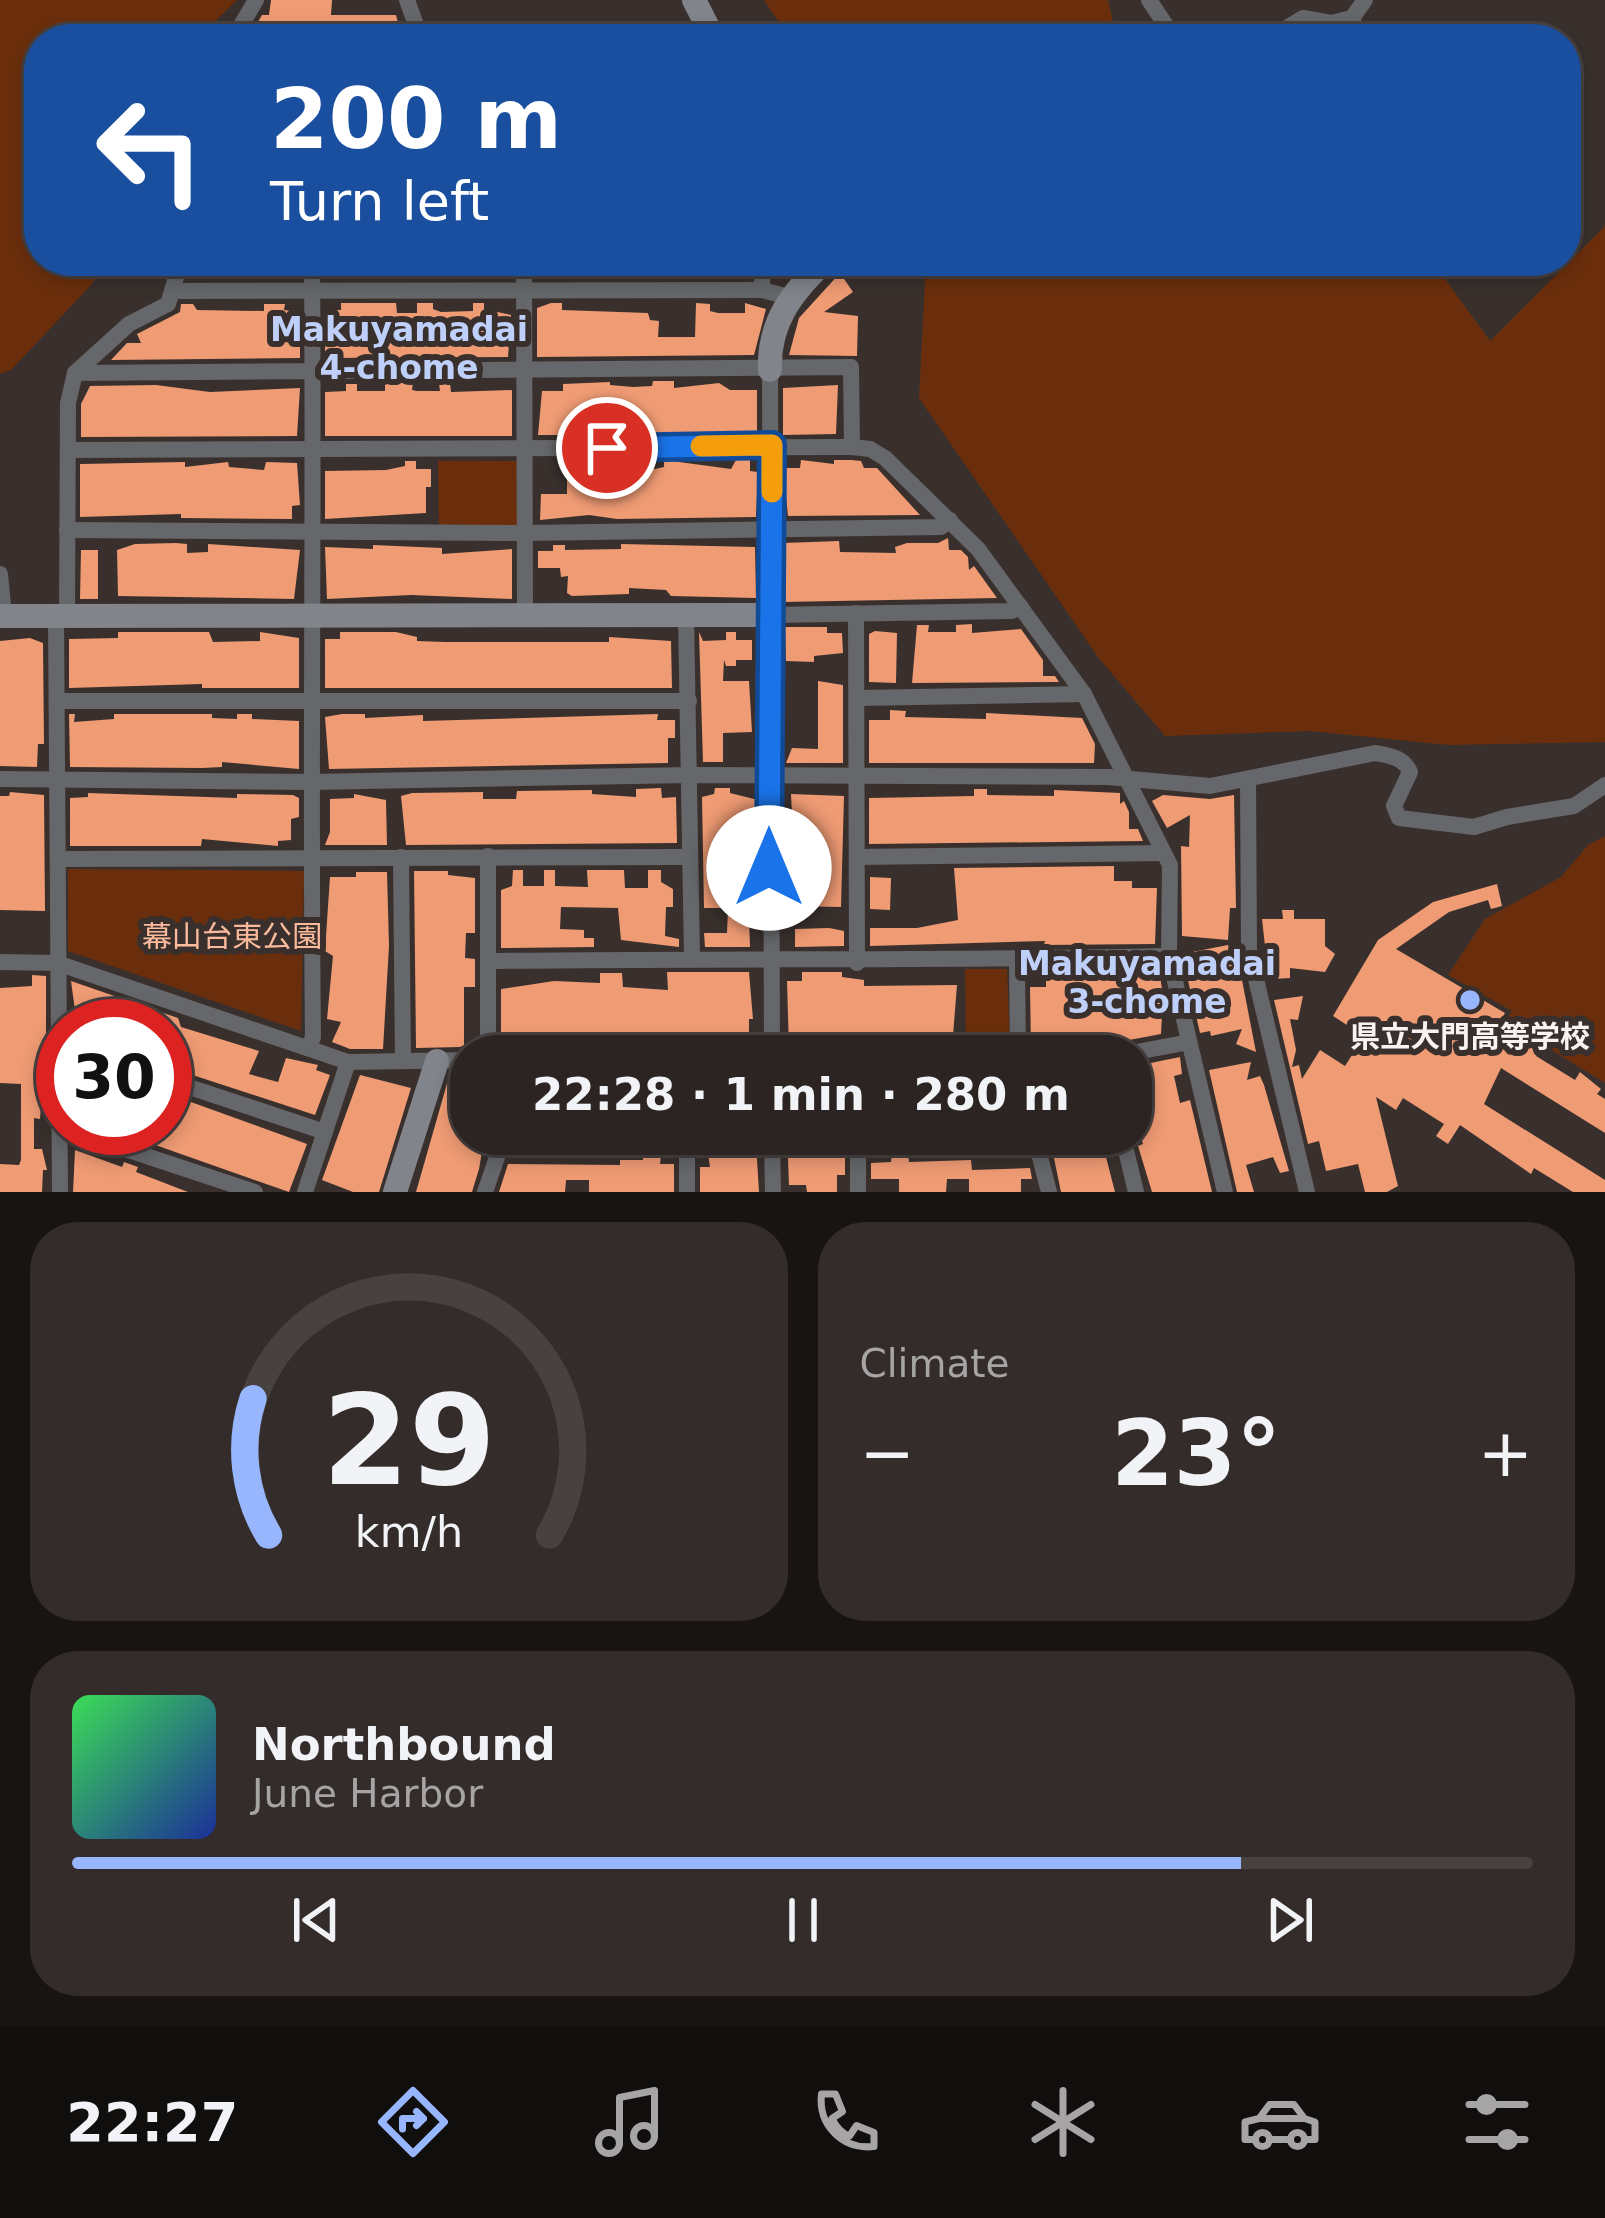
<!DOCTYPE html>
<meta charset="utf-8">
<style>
:root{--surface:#2b2422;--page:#332c2a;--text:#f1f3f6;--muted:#a6a4a5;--line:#474140;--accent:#98b6fd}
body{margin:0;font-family:"DejaVu Sans","Noto Sans JP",sans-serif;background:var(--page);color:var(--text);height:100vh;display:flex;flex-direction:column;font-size:45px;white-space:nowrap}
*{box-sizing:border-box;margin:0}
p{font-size:39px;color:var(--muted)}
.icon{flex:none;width:66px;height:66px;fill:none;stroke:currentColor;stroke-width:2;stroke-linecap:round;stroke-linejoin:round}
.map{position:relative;height:1192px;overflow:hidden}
.sheet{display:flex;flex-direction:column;gap:30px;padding:30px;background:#181413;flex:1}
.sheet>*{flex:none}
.top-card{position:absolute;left:24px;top:24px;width:1557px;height:252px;border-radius:48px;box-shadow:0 6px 18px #0003,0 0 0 3px var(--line);background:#1a4fa0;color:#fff;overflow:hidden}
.speed{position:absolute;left:36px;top:999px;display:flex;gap:24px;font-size:60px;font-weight:700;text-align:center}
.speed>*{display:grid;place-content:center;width:156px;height:156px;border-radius:50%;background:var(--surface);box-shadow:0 6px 18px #0003,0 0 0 3px var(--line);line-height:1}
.speed .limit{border:18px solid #d22;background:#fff;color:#111}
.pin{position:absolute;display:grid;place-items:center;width:102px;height:102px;color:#fff;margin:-51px;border:6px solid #fff;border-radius:50%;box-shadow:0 3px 12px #0007}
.me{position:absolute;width:132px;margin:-66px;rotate:0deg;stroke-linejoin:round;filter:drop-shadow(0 0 9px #0008)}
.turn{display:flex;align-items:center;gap:42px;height:252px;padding:0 48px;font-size:54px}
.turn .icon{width:156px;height:156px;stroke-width:2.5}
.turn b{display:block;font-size:84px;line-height:102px}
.big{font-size:90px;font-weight:800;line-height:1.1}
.sheet .card{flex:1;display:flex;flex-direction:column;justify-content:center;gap:18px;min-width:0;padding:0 42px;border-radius:48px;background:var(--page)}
.sheet .dial{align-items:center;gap:0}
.dial svg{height:312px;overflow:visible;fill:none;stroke:var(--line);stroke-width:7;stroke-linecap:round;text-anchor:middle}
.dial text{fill:var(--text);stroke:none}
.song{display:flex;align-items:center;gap:36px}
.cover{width:144px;height:144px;border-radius:18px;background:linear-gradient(135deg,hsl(130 70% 55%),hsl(230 70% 35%))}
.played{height:12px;border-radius:6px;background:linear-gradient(90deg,var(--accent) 80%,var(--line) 80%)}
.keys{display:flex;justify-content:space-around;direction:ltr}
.heat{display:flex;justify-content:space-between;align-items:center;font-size:66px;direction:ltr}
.sheet .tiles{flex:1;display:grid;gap:30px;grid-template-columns:1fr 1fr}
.card:last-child{grid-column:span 2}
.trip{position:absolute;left:450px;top:1035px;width:702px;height:120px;border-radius:48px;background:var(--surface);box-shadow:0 6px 18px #0003,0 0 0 3px var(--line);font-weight:800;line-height:120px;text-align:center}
.dock{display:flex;height:192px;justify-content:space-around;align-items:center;background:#110e0e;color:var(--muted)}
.dock .icon{width:84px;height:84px}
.dock .selected{color:var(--accent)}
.dock b{font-size:54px;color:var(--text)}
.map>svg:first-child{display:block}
.green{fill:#6b2e0c}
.building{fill:#ef9b74}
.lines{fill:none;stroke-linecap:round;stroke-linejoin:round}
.street{stroke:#65676a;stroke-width:16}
.secondary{stroke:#81848a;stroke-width:24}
.route-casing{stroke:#114b97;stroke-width:30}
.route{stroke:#1a73e8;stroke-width:21}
.slow{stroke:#f59e0b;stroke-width:21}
.poi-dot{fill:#98b6fd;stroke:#39302d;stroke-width:4.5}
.labels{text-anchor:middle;stroke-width:12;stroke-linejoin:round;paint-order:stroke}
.park-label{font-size:30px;fill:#fbba9c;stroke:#39302d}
.poi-label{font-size:30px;font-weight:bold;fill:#f8f2f0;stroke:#39302d}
.neighbourhood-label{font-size:33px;font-weight:bold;fill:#bed0f9;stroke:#39302d}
</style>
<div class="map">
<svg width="1605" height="1192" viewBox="0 0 1605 1192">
<rect width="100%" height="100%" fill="#39302d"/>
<g class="green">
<polygon points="0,0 237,0 197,39 39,39 39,261 104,261 92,284 11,370 0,374"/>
<polygon points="764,0 1108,0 1117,39 790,39"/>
<polygon points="1605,226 1605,742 1449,745 1310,731 1165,736 1098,657 919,398 926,261 1432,261 1490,341"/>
<polygon points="438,461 522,461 523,533 439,532"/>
<polygon points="1605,836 1605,1083 1506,1022 1512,1011 1448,975 1485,919 1561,877 1588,845"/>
<polygon points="68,869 304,871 301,1031 68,951"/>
<polygon points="965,969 1007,969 1010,1048 966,1048"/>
</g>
<g class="building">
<polygon points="271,0 332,0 331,15 396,15 402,39 248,39 262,15 269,15"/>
<polygon points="229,261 286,261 286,278 267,278 267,272 229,272"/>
<polygon points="496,261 508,264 508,278 325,278 325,264"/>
<polygon points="540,261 653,262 653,277 537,278"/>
<polygon points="840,273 853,292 824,312 858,316 857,356 789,355 799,318"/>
<polygon points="341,303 396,303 397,313 417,313 417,303 433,303 433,309 441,312 473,311 473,303 484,303 484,309 511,315 508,357 325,358 325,310 341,310"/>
<polygon points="551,303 562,303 562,310 648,313 650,320 659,321 658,337 695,337 696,303 710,304 710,311 718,313 745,313 745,303 766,309 754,355 537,357 537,308"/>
<polygon points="181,304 193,304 197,310 264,311 264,304 285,304 284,310 300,312 300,358 111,360 127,343 141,343 137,334 180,312"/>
<polygon points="653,381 674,381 674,388 719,383 730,390 757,390 757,435 538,435 542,391 563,391 563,384 610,382 610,385 633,387 652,386"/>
<polygon points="385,383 413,383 412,390 417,391 440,391 439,383 450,383 451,392 512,390 512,436 325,436 325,392 346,391 346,384 357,384 357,391 385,391"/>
<polygon points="156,385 210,392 300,388 297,436 81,437 81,404 90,386"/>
<polygon points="838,385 836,434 783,435 783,388"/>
<polygon points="664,460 731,469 736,460 750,460 750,471 758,472 756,517 617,519 589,515 540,520 541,494 567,494 567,466 650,470 664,467"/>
<polygon points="801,460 834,464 834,460 851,460 861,461 864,468 877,468 920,515 788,516 783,468 800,468"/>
<polygon points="405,461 416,461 416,469 431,469 431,487 426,487 426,513 325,519 325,471 386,470 405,466"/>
<polygon points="185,462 185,467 228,462 229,467 264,470 266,462 297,463 300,505 292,506 292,519 181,518 181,514 80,517 80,464"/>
<polygon points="948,538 949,550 961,550 968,557 969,570 974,566 997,598 783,602 783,543 839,541 840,552 896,553 895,547 907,543 938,543"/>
<polygon points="176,543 187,544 187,553 208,552 208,544 300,550 294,599 118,596 117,550 135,544"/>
<polygon points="621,544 755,547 756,598 671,596 666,590 629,588 629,594 572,596 567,593 568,576 561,577 560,568 538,568 538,551 553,551 553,545 565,545 565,550 621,549"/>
<polygon points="373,545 442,548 442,554 512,549 512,599 411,595 327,599 325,547 373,549"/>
<polygon points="81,550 98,550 98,599 80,599"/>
<polygon points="972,624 972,633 1021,629 1043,660 1043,676 1055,676 1059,682 912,683 917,625 929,625 928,632 956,632 956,625"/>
<polygon points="785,627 827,627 827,633 842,633 843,653 814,656 814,662 786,661"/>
<polygon points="875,631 897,633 896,683 869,682 869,634"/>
<polygon points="118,632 209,632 213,642 260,641 260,632 299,638 299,688 202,688 202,684 69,688 69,639 118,638"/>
<polygon points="340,632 396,632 417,637 417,641 445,642 609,642 609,637 671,641 672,688 325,688 325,639 340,639"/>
<polygon points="699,632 703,641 726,640 726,632 736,632 736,640 752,640 752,660 736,660 736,666 726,666 724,660 723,681 749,681 752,732 723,733 723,762 703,762"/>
<polygon points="30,638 43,643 44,744 38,744 37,767 0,766 0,641"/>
<polygon points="818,681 843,685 843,763 786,763 792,748 818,749"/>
<polygon points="890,710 906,711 905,717 986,719 986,713 1082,718 1095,744 1094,763 869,763 869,720 890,720"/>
<polygon points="69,714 75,714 74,722 114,719 114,714 212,714 212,718 237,719 237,714 252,714 252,719 299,721 299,769 222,762 222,767 202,768 70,767"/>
<polygon points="342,714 365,714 365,718 423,715 423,721 658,714 657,720 675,720 675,738 668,738 668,763 329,769 325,717"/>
<polygon points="661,788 662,798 676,797 677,843 406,845 401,796 412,793 483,792 483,799 516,799 517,791 592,790 592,794 636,797 636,789"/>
<polygon points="715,788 730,788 730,793 758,800 754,885 748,885 750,947 705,947 704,933 727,933 728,908 704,908 702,797 714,794"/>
<polygon points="974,789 987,789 987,795 1054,796 1054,790 1120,793 1120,804 1124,801 1129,812 1129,829 1138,829 1143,841 869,844 869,798 974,796"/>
<polygon points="10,792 44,795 45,911 0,910 0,796 9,796"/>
<polygon points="88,793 237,798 237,794 293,795 299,798 299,817 291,819 291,840 278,841 278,846 202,839 201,846 70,846 70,798 88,797"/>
<polygon points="354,794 386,800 387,845 325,845 330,832 330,799 354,798"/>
<polygon points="791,794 844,796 841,907 789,906 794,858"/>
<polygon points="1163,795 1210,799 1234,795 1236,908 1230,908 1228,940 1182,936 1181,846 1189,847 1190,815 1167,828 1152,801"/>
<polygon points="1114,866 1114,881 1132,881 1132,888 1157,888 1155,944 1044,945 1045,941 870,946 870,928 917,928 958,920 954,868"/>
<polygon points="513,870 523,870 523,886 544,886 544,870 555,870 555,886 588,887 587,870 624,870 625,888 648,888 648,870 661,870 661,882 673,889 673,907 666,907 665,936 679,939 679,947 621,940 618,908 561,907 560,929 584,930 584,938 594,938 594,947 501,948 501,890 512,886"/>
<polygon points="414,871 448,871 448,875 475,878 475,933 466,933 465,958 475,959 475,987 464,987 464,1045 460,1047 416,1048"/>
<polygon points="356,872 387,872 389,946 383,1049 350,1049 332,1042 341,1022 327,1019 333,956 325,951 330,877 356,877"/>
<polygon points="870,877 891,878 890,910 870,909"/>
<polygon points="1497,884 1502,906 1491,909 1488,900 1449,912 1396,949 1505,1013 1499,1023 1540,1050 1536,1056 1575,1080 1580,1072 1601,1089 1597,1094 1605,1099 1605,1133 1501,1068 1484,1104 1605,1180 1605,1192 1573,1192 1534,1168 1531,1174 1460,1125 1448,1144 1436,1136 1444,1124 1403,1098 1396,1110 1376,1097 1398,1186 1387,1192 1365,1192 1358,1164 1326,1171 1319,1141 1308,1144 1274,1000 1303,996 1298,1020 1290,1019 1296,1050 1292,1067 1299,1065 1302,1079 1320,1050 1345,1066 1364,1036 1333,1016 1378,940 1433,902"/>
<polygon points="1282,910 1294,910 1294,919 1325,919 1325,946 1335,954 1325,972 1290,968 1290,978 1273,979 1273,973 1268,973 1262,919 1283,919"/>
<polygon points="829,928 844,931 844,946 795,947 795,929"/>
<polygon points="1228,945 1242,980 1256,1052 1236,1044 1242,1029 1211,1036 1210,1031 1200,1033 1182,954"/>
<polygon points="1153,969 1153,975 1160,975 1163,996 1161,1034 1124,1041 1047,1042 1041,1043 1041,1048 1031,1049 1030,987 1046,987 1046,971"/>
<polygon points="667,972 749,972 753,1019 749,1019 749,1047 709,1051 709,1043 637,1040 637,1047 569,1042 569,1046 501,1050 501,989 554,981 600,983 600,973 622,973 623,987 668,990"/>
<polygon points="802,972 842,972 842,977 864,980 864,986 957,985 953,1036 946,1036 946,1043 932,1043 932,1038 813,1040 809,1049 789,1050 787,981 802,981"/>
<polygon points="32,975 46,976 46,1056 40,1056 39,1077 46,1077 47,1092 42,1092 40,1119 34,1118 34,1149 42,1149 47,1170 43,1170 42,1192 0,1192 0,1164 19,1165 21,1160 21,1084 0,1083 0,988 32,986"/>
<polygon points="71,981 178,1018 181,1027 259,1051 249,1074 278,1082 286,1058 318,1065 316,1070 330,1075 315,1115 165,1066 165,1026 124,1026 92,1015 88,1026 72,1026 75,1010"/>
<polygon points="1180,1057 1182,1074 1174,1076 1180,1103 1190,1100 1212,1192 1152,1192 1138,1146 1143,1144 1131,1106 1131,1067"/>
<polygon points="1251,1062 1247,1080 1260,1076 1264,1085 1289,1171 1280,1173 1273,1157 1246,1165 1254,1192 1237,1192 1209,1070"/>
<polygon points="450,1073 471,1076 471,1134 485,1134 479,1169 472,1192 416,1192"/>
<polygon points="360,1075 411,1088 379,1192 353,1192 322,1180"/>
<polygon points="166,1093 307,1144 289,1192 110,1129 165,1128"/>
<polygon points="705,1134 747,1134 747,1143 756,1143 759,1192 700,1192 700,1167 710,1167"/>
<polygon points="787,1134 845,1134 845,1175 837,1175 837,1192 807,1192 806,1185 789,1185"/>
<polygon points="1049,1134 1100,1134 1115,1192 1061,1192"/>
<polygon points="75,1150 122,1167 124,1162 138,1167 136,1172 188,1192 73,1192"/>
<polygon points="892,1153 908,1153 909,1162 971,1160 972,1170 1030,1168 1032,1179 1021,1179 1021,1192 969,1192 969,1179 947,1179 946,1192 899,1192 899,1179 871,1179 871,1163 891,1162"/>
<polygon points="643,1155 661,1155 660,1164 674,1164 674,1192 589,1192 589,1180 566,1180 565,1192 499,1192 508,1164 620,1165 620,1160 643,1160"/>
</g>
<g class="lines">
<g class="street">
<polyline points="407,0 421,39"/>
<polyline points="1149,0 1175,39"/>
<polyline points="233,39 256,0"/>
<polyline points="1208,39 1213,35 1272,37 1303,18 1331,23 1352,18"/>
<polyline points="1359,39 1352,18 1365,0"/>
<polyline points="524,261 525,614"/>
<polyline points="762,261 762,290 789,297"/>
<polyline points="175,291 762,290"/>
<polyline points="770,370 772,1056"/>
<polyline points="75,373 851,367 852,447 870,449 885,458 978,549 1084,694 1170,865 1169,956 1225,1192"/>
<polyline points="70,450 852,447"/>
<polyline points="67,530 524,533 941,527 950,520"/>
<polyline points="0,574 4,616"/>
<polyline points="856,613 857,963"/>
<polyline points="67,615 68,403 75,373 129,324 168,304 181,261"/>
<polyline points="769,615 1012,611 1021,607"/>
<polyline points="56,616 60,1192"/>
<polyline points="686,616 692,958"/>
<polyline points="858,698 1084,694"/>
<polyline points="57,701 689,701"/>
<path d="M0,779L311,782L689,775L1108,777L1210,786L1375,753C1391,756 1403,757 1410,772L1394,806L1399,818L1474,827L1507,817L1574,806L1605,785"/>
<polyline points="1248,779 1249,950 1307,1192"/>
<polyline points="488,856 488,1056"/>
<polyline points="401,857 403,1061"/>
<polyline points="858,857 1163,853"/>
<polyline points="60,859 690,857"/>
<polyline points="1017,960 1018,1056"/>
<path d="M488,961C715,958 942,961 1169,956"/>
<polyline points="0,962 57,963 348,1062 471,1060"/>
<path d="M309,1047L313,1037C310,778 314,520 312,261"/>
<polyline points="1116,1056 1189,1042"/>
<polyline points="165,1079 325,1132"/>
<polyline points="59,1127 255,1192"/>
<polyline points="772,1134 773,1192"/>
<polyline points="858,1134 858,1192"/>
<polyline points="1034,1134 1049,1192"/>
<polyline points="1122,1134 1136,1192"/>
<polyline points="504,1139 687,1143"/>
<polyline points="858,1141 1035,1138"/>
<polyline points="305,1192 348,1062"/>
<polyline points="485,1192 505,1134"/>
<polyline points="687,1192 687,1135"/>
</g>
<g class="secondary">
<polyline points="694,0 714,39"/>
<path d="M770,370C768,323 792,292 825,261"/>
<polyline points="0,616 769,615"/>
<polyline points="395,1192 437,1061"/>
</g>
</g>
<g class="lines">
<g class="route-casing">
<polyline id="route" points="607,448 772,445 769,868"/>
</g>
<use href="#route" class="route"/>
<polyline class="slow" points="701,446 772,445 772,492"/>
</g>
<circle class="poi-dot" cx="1470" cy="1000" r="12"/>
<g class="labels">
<g class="park-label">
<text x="232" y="947">幕山台東公園</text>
</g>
<g class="poi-label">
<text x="1470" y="1047">県立大門高等学校</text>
</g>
<g class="neighbourhood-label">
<text x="399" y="341">Makuyamadai<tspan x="399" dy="38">4-chome</tspan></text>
<text x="1147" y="975">Makuyamadai<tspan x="1147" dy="38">3-chome</tspan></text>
</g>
</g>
</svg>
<div class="speed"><div class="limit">30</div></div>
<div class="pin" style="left:607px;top:448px;background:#d93025"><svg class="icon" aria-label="arrive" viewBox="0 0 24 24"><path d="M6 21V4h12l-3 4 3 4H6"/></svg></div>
<svg class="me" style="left:769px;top:868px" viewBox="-20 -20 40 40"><circle r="19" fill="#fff"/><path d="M0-13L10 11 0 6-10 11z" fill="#1a73e8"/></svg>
<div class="trip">22:28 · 1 min · 280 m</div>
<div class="top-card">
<div class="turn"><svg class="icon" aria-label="left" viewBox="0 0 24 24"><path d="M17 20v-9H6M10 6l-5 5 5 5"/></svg><div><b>200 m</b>Turn left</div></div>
</div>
</div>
<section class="sheet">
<div class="tiles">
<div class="card dial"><svg viewBox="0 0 100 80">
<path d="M14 69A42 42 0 1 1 86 69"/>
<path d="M14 69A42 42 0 0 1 10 34" stroke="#98b6fd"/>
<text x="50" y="56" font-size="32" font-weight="700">29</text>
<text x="50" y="72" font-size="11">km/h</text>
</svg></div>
<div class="card"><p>Climate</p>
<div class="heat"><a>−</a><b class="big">23°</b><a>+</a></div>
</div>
<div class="card">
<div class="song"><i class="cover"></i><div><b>Northbound</b><p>June Harbor</p></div></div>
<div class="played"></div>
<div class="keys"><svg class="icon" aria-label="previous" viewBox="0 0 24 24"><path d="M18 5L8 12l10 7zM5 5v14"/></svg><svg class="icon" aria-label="pause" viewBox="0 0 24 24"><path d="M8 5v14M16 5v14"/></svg><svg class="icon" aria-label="next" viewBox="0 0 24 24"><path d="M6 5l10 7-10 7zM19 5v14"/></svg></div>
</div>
</div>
</section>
<nav class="dock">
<b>22:27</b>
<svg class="icon selected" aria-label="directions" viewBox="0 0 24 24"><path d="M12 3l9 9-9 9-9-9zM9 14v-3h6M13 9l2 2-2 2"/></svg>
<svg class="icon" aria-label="music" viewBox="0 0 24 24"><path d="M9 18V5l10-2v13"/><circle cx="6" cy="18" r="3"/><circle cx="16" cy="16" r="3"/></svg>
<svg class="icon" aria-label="phone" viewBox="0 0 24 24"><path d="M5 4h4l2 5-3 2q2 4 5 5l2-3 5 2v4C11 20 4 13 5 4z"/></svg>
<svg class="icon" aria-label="climate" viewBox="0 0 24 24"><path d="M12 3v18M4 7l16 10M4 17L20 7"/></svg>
<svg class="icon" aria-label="car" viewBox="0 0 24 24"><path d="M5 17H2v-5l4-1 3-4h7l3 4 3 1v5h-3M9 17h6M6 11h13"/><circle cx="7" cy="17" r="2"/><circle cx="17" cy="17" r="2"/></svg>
<svg class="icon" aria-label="filters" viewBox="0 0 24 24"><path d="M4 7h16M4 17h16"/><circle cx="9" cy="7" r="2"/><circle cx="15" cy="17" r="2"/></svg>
</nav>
